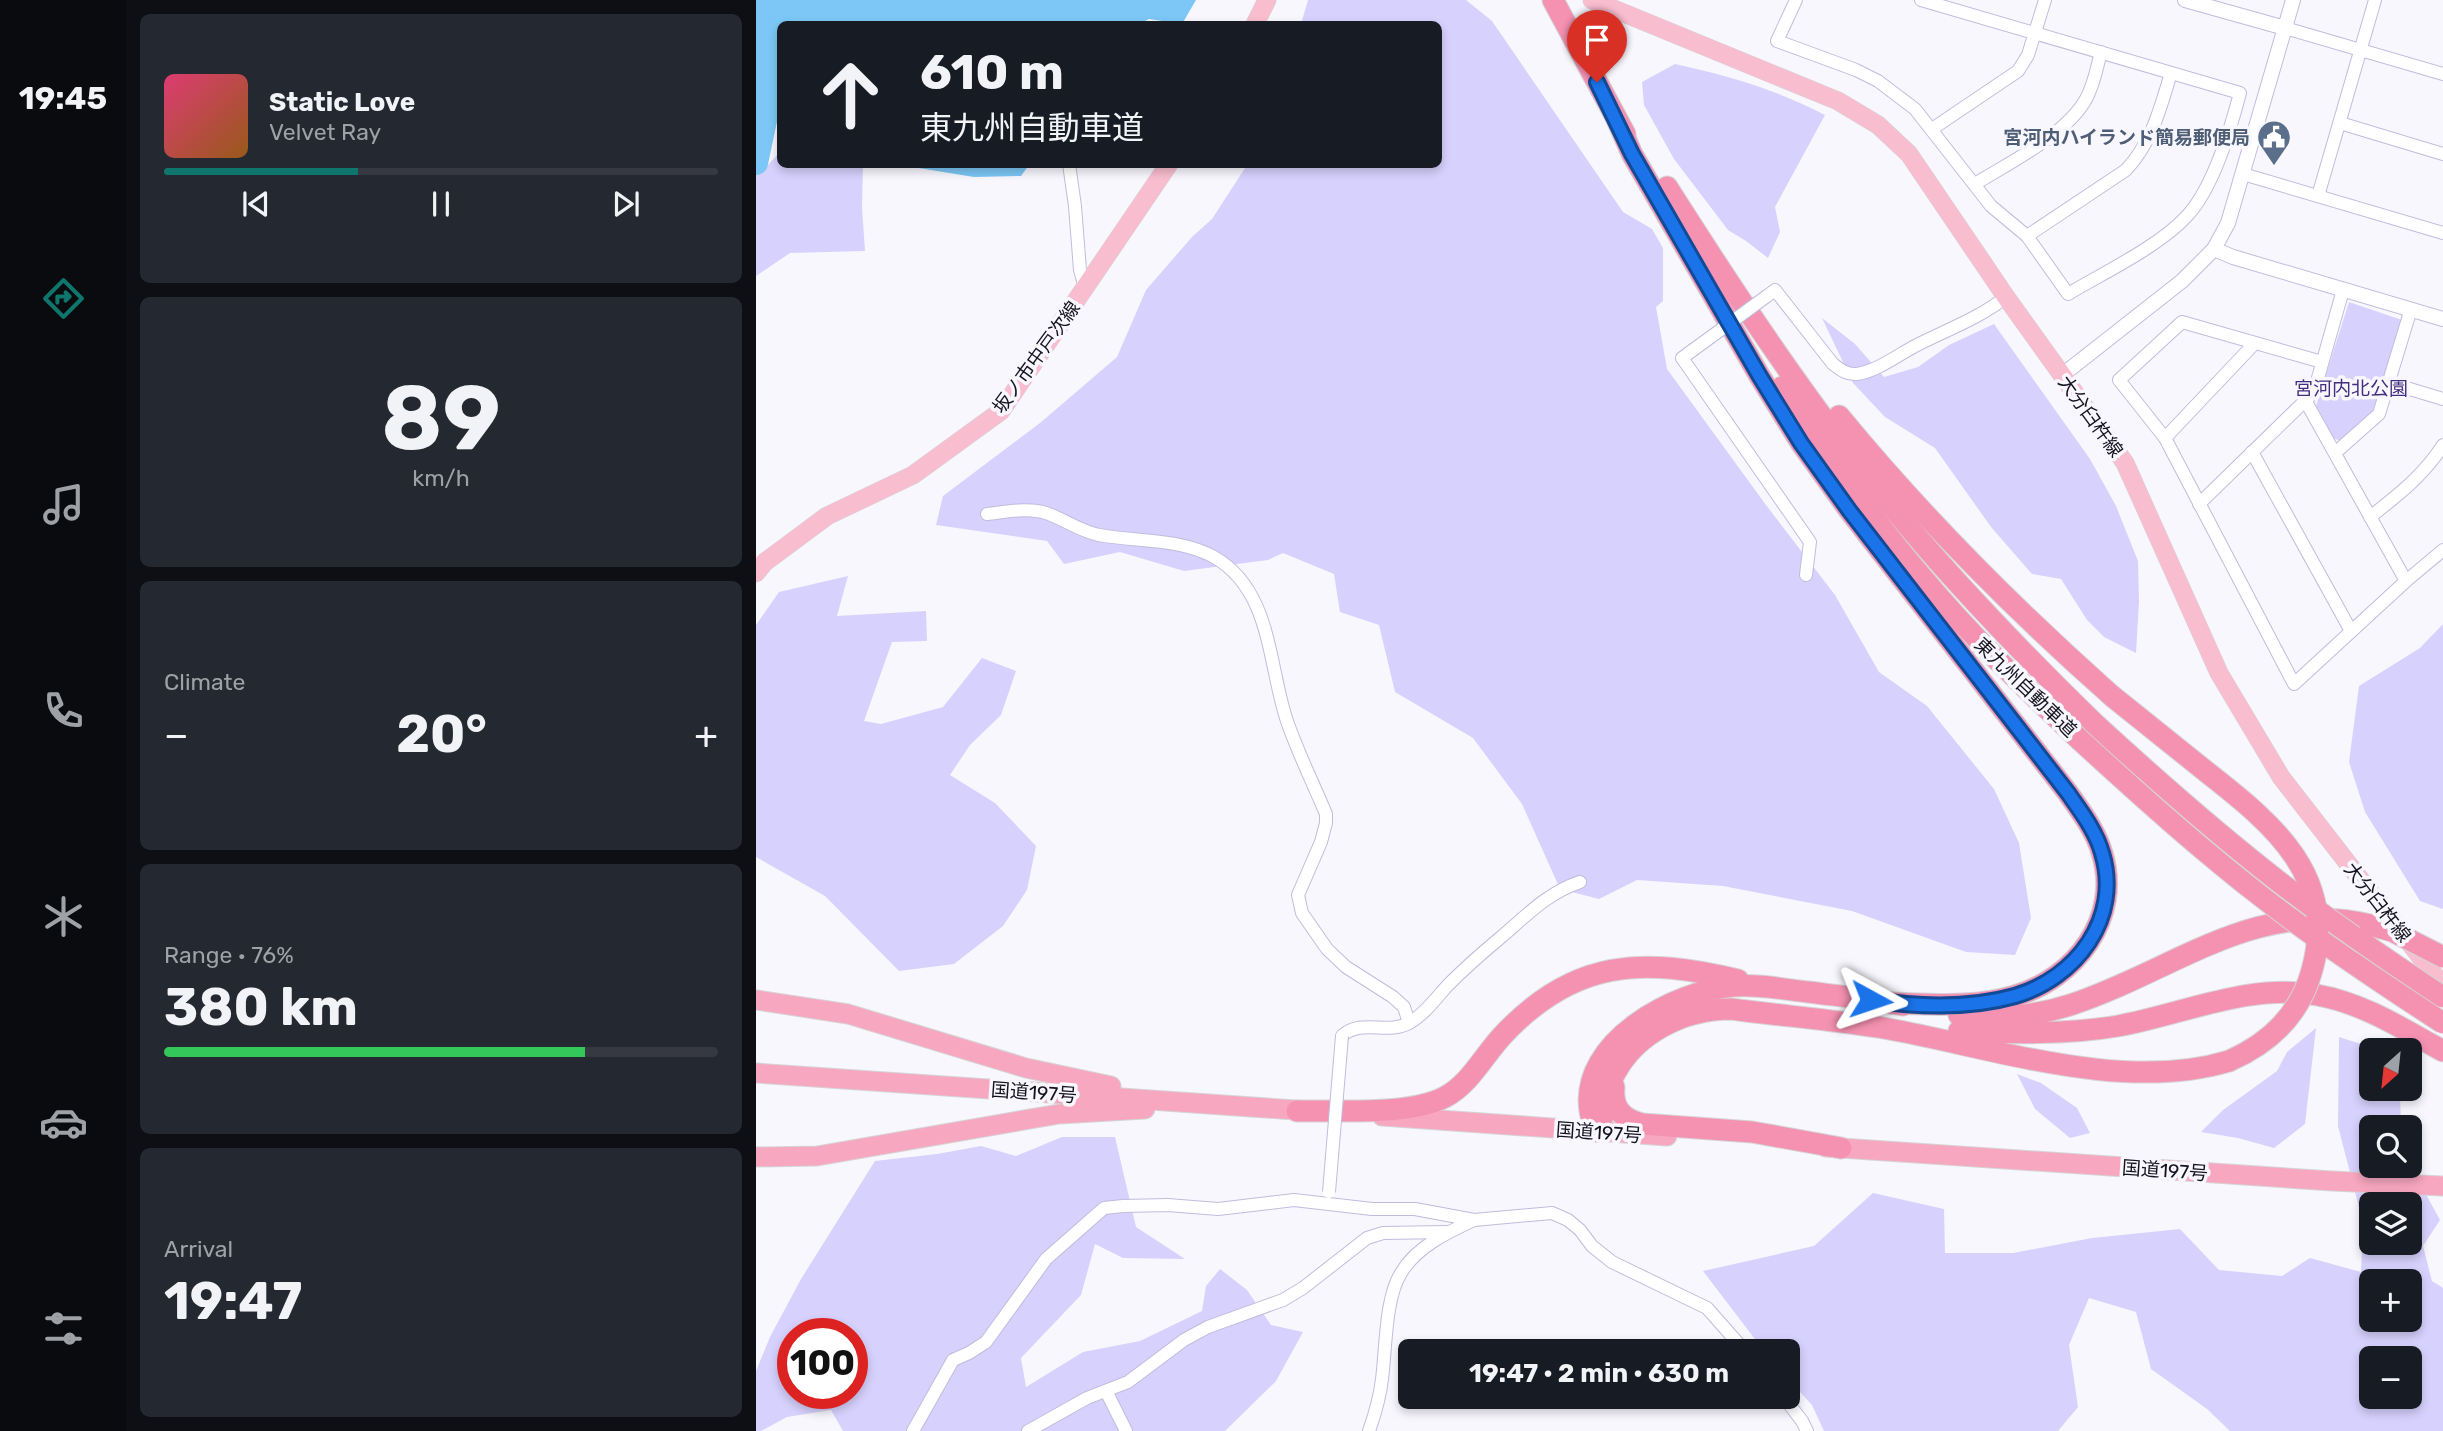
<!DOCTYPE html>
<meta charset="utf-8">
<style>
:root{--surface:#171b24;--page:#242831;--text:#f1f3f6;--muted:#9ea1a6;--line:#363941;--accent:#0f766e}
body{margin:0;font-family:Rubik,"Noto Sans JP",sans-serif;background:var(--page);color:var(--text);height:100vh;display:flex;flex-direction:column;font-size:26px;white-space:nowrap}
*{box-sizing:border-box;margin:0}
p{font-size:23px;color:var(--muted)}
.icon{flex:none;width:38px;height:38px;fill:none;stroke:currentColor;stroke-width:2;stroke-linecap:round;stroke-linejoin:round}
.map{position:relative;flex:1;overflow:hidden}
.drawer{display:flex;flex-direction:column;gap:14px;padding:14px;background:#0d0f14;width:630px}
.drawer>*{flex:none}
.banner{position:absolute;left:21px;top:21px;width:665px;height:147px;border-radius:10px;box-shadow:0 4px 10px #0003;background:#171b24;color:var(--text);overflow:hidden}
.needle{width:46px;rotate:207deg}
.fabs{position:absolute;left:1603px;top:1038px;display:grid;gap:14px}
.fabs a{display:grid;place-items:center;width:63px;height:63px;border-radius:10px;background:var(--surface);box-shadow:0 4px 10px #0003;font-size:35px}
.speed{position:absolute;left:21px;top:1318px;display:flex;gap:14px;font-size:35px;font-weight:700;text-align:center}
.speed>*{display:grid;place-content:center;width:91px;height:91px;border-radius:50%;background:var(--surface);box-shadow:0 4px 10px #0003;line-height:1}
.speed .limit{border:10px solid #d22;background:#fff;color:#111}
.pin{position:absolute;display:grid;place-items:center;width:60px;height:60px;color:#fff;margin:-72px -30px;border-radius:50% 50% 50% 0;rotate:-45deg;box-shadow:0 0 7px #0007}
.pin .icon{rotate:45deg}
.me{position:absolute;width:77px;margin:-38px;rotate:95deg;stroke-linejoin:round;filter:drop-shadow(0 0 5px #0008)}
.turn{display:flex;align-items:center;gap:24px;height:147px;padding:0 28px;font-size:32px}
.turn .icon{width:91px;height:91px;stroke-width:2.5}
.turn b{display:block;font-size:49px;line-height:60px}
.big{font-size:52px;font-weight:700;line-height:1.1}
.drawer .card{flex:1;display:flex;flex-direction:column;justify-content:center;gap:10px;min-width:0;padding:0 24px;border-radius:10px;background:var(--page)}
.drawer .dial{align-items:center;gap:0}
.dial b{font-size:91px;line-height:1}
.song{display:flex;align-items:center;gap:21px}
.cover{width:84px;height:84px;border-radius:10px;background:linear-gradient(135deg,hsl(340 70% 55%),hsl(30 70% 35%))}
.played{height:7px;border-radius:4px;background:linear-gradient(90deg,var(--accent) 35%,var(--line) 35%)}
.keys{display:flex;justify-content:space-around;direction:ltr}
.heat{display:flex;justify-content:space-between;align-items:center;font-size:38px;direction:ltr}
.charge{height:10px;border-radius:5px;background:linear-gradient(90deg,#34c759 76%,var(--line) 0)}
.trip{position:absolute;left:642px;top:1339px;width:402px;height:70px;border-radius:10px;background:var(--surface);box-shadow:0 4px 10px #0003;font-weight:700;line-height:70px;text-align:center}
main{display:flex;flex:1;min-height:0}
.dock{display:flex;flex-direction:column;width:126px;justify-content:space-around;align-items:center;background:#090b0e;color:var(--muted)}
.dock .icon{width:49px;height:49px}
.dock .active{color:var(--accent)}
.dock b{font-size:32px;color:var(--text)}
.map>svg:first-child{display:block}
.green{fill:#d7d1fd;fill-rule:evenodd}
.water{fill:#7cc7f5}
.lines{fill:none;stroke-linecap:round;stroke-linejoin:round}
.river{stroke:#7cc7f5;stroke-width:24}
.minor-casing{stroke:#c0bcdd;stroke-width:14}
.tertiary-casing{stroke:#c0bcdd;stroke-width:16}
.primary-casing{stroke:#d5d5d7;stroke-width:19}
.trunk-casing{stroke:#d5d5d7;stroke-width:21}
.motorway-casing{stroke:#d5d5d7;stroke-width:23}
.minor{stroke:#fff;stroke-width:12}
.tertiary{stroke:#fff;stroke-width:14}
.primary{stroke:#f9bdd0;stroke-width:18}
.trunk{stroke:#f7a7c0;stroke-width:19}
.motorway{stroke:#f591b1;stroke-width:21}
.minor-bridge-casing{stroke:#c0bcdd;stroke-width:14;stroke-linecap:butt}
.motorway-bridge-casing{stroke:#d5d5d7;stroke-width:23;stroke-linecap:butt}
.minor-bridge{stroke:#fff;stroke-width:12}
.motorway-bridge{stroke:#f591b1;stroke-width:21}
.route-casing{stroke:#114b97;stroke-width:18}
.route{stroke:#1a73e8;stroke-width:12}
.labels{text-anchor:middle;stroke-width:7;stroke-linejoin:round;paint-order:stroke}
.service-label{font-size:19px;font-weight:bold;fill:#4e5e75;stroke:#f8f7fe;text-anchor:end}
.street-label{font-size:19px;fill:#15131f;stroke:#f8f7fe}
.park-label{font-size:19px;fill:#442e7e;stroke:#f8f7fe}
</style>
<main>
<nav class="dock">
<b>19:45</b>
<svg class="icon active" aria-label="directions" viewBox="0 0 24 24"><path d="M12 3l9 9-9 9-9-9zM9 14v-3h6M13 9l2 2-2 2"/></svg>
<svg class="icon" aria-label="music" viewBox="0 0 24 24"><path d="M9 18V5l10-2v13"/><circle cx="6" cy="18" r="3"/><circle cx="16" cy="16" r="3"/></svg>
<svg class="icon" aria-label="phone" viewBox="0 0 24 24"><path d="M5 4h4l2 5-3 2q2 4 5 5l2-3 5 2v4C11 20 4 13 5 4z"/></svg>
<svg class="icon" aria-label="climate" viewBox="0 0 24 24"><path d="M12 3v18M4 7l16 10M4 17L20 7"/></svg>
<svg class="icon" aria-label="car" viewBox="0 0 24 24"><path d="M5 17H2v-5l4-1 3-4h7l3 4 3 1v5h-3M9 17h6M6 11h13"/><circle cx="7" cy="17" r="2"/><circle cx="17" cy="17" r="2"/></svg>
<svg class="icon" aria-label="filters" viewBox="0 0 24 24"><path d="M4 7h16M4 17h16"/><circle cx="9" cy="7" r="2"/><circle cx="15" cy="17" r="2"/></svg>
</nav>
<section class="drawer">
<div class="card">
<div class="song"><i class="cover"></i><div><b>Static Love</b><p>Velvet Ray</p></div></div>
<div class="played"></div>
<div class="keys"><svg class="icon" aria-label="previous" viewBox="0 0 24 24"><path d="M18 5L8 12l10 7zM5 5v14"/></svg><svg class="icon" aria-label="pause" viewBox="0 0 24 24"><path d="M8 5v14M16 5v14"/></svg><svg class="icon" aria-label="next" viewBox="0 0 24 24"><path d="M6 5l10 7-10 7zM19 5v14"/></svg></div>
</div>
<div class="card dial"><b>89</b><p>km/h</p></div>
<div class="card"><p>Climate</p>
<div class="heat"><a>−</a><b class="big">20°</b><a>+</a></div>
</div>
<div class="card"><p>Range · 76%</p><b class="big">380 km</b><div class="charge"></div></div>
<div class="card"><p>Arrival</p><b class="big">19:47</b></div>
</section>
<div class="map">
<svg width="1687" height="1431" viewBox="0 0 1687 1431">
<rect width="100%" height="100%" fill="#f8f7fe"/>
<g class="green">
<polygon points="552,0 710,0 736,21 867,212 896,229 907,248 907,301 900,307 911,369 1010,505 1079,595 1123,672 1171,706 1238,789 1263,843 1275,918 1259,955 1210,952 1096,911 967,886 881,880 843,899 804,889 766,804 717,738 639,692 623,625 584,612 578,574 527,553 512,560 428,571 364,552 308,564 291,541 180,525 187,496 284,423 361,357 390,290 436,237 456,219 491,165 682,164 682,24 545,24"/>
<path d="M919,64C974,76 1018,89 1069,115L1019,207L1024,232L1012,258L990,241L972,230L918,159L888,105L886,82Z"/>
<polygon points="24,152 24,164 107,165 106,208 109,251 34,253 0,276 0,169 10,167"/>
<polygon points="1593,302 1646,320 1617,411 1585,441 1577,438 1560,406"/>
<polygon points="1066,318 1099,344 1128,377 1162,367 1193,345 1238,324 1334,459 1360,506 1382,561 1383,601 1380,653 1348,637 1331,620 1305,579 1276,574 1235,527 1179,448 1129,417 1097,383"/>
<polygon points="92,576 81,616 170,611 171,641 136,642 108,721 125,724 187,707 226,658 260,671 245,715 214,745 194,775 239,803 280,846 271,890 247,926 198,964 143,971 69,896 0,857 0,625 23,592"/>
<polygon points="1687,624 1687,909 1664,901 1609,812 1593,762 1603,686 1664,648"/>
<polygon points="1560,1028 1549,1124 1518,1148 1482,1138 1445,1132 1467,1110 1521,1071 1531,1052"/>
<path d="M1583,1037L1621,1049L1615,1050V1088L1641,1089L1644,1095L1645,1127H1615V1166L1654,1165L1684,1220L1667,1246L1676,1281L1687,1288V1431H1474L1451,1409L1395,1369L1380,1312L1333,1298L1313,1345L1322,1407L1302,1431H1068L1056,1405L1033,1380L1032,1351H1008L947,1271L1058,1246L1117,1193L1188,1209L1189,1253H1257L1336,1238L1424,1229L1463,1270L1526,1276L1554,1258L1605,1272L1607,1223L1582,1126ZM1615,1204H1654V1242H1615ZM1615,1281H1654V1320H1615ZM1615,1358H1654V1396H1615Z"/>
<polygon points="1261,1074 1285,1083 1321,1108 1334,1133 1314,1138 1279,1109"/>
<path d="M306,1137H359L380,1227L429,1259L367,1258L339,1244L325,1295L265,1358L270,1387L327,1352L384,1341L446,1311L450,1286L464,1269L491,1290L515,1325L547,1332L520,1381L469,1431H87L75,1410L31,1417L5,1431H0V1371L14,1337L45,1279L119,1161L181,1154L225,1146L260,1156ZM37,1334H96V1393H37Z"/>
</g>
<g class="water">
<polygon points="0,0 440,0 426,24 393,19 383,24 24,24 24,124 0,116"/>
<polygon points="144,165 273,165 265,176 218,177"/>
</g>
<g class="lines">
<polyline class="river" points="0,163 12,106 24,99"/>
<g class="minor-casing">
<g id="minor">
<path d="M1040,0L1021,41L1100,70L1122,81L1159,109L1235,206L1271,236L1312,294C1347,273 1402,247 1430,217C1457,189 1474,131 1484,93L1165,0"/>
<polyline points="1529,28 1687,74"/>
<polyline points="1584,123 1687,154"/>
<polyline points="1176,129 1262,71 1272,55 1289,0"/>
<polyline points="313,164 319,206 324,270 329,288"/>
<polyline points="1487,174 1687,233"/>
<path d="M1219,184C1254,162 1310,135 1330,99C1338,85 1341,67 1345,52"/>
<polyline points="1562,196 1619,0"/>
<path d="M1271,236L1370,170C1396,142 1404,109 1415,73"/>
<path d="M1011,296L1019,290L1077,364C1085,370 1091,375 1101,374C1121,371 1142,355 1159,346C1190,330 1222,319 1250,297"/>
<polyline points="937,350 926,358 1054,542 1050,575"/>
<polyline points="1566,362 1426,322 1363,380 1409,438 1538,684 1650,581 1687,550"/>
<polyline points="1634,383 1687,399"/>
<polyline points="1549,400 1650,581"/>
<polyline points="1409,438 1498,344"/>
<polyline points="1496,452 1595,631"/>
<polyline points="1579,453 1623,414 1655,309"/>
<polyline points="1443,504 1558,392 1587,290"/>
<path d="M231,514C249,512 273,507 290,513C308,519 323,531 343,535C381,542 424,538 458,557C516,590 512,665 531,721C542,753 557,783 570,814V823L565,842L542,895L546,913L571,949L590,967L637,997L648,1007L653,1023"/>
<path d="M1614,517C1642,495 1668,475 1687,445"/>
<path d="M586,1036C605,1018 632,1035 653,1023C668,1015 681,997 692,985C709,968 726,953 744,938C770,916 791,893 824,882"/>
<polyline points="350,1391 370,1431"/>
<polyline points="1027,1396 1046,1421 1051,1431"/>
<polyline points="157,1431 197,1360 213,1353 230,1342 290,1259 348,1208 367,1206 412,1205 462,1209 538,1200 616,1209 659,1209 718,1220 796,1213 812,1220 824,1230 836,1246 856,1262 951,1308 989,1351"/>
<polyline points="272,1431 331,1398 372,1382 428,1340 452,1327 527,1300 547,1288 611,1238 627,1233 691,1232"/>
<path d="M613,1431C619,1414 624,1397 626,1379C630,1349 629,1298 645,1273C660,1247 692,1232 718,1220"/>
</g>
</g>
<g class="tertiary-casing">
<g id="tertiary">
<polyline points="1429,0 1529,28"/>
<polyline points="1458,249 1477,257 1687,319"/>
<polyline points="1305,376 1426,281 1458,249 1472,223 1537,0"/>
</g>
</g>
<g class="primary-casing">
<g id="primary">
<polyline points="836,0 1082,101 1122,125 1153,154 1250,297 1369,463 1463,673 1525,777 1687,986"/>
<polyline points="499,24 511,0"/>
<polyline points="0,573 9,562 71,516 157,475 245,411 413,164"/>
</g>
</g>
<g class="trunk-casing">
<g id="trunk">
<polyline points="0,1000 92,1014 270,1068 355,1086"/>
<polyline points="0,1073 554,1111"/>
<polyline points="626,1116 911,1136"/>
<polyline points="1070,1147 1576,1181 1687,1186"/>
<polyline points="0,1157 61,1156 303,1114 389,1109"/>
</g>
</g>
<g class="motorway-casing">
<g id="motorway">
<polyline points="797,0 869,134"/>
<path d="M862,122L876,154L1003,375L1045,443L1093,510L1312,793C1325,812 1340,831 1346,853C1366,918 1319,979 1258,996C1217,1008 1177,1004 1135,1003"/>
<path d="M911,187C981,297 1054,407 1137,508C1200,585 1269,656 1340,725"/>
<path d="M1026,387C1070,452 1114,517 1165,576C1214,635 1269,688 1324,740"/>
<path d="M1083,416C1166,517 1258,609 1356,696"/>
<path d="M1203,1015C1241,1019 1277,1017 1314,1005C1416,972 1499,897 1614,925"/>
<path d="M1203,1031C1256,1033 1310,1035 1362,1026C1428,1014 1493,983 1561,995C1607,1003 1647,1029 1687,1051"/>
<path d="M858,1087C856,1108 866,1119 886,1124L996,1132L1085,1148"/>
<path d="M541,1111C582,1110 653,1116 689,1097C714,1084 728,1055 747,1035C818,959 887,957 982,980"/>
<path d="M840,1131C838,1125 835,1118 834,1111C823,1041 920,991 977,986C1002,984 1027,989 1052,992C1083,996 1115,999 1147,1005"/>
<path d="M840,1131C843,1125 846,1118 849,1111C853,1099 853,1086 858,1075C880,1032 929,1009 975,1009C1027,1016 1081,1020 1133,1029C1238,1048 1368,1093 1473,1061"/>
</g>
</g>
<use href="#minor" class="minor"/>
<use href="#tertiary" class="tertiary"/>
<use href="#primary" class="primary"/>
<use href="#trunk" class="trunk"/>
<use href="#motorway" class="motorway"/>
<g class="minor-bridge-casing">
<g id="minor-bridge">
<polyline points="937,350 1011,296"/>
<polyline points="573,1192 586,1036"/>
</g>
</g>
<g class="motorway-bridge-casing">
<g id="motorway-bridge">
<path d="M1356,696C1388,722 1420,747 1452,773C1517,824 1582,877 1556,970C1544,1015 1514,1043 1473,1061"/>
<path d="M1340,725C1399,779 1459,832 1522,881C1575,922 1631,960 1687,997"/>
<path d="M1324,740C1385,796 1446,851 1511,901C1568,945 1627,984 1687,1023"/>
<polyline points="1614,925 1636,931 1687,957"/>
</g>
</g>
<use href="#minor-bridge" class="minor-bridge"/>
<use href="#motorway-bridge" class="motorway-bridge"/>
</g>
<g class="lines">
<g class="route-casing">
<path id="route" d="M841,82L876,154L1003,375L1045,443L1093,510L1312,793C1325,812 1340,831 1346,853C1366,918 1320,978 1259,996C1213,1009 1162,1007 1115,1000"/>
</g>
<use href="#route" class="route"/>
</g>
<defs>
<g id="civic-pin" transform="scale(1.75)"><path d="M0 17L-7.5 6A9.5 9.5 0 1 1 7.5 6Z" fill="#5c6f8a" stroke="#f8f7fe"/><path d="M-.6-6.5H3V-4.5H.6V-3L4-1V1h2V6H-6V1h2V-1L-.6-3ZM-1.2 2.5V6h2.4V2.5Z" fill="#fff"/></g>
</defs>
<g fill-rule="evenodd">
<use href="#civic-pin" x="1518" y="137"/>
</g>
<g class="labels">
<g class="service-label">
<text x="1494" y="144">宮河内ハイランド簡易郵便局</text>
</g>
<g class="street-label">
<text transform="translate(280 357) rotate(-54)" y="7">坂ノ市中戸次線</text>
<text transform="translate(1335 416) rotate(54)" y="7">大分臼杵線</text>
<text transform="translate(1270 687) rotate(44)" y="7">東九州自動車道</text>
<text transform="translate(1622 902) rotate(52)" y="7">大分臼杵線</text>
<text transform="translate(278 1092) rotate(4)" y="7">国道197号</text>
<text transform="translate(843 1132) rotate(4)" y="7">国道197号</text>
<text transform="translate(1409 1170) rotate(4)" y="7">国道197号</text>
</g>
<g class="park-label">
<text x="1595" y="395">宮河内北公園</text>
</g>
</g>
</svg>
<div class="fabs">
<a><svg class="needle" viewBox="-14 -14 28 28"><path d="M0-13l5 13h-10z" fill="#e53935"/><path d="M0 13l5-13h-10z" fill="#9ea1a6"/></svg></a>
<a><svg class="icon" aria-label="search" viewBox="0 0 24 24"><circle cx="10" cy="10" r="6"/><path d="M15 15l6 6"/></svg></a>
<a><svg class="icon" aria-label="layers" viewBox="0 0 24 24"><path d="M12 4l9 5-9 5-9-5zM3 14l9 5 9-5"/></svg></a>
<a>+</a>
<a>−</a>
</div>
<div class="speed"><div class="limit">100</div></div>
<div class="pin" style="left:841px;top:82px;background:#d93025"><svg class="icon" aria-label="arrive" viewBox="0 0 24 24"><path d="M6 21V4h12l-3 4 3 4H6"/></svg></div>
<svg class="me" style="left:1115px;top:1000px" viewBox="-20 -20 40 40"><path d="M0-17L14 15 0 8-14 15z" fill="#1a73e8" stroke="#fff" stroke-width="4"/></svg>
<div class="trip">19:47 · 2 min · 630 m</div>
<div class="banner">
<div class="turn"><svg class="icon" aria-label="ahead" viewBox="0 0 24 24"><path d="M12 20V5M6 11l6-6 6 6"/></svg><div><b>610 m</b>東九州自動車道</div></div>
</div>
</div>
</main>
